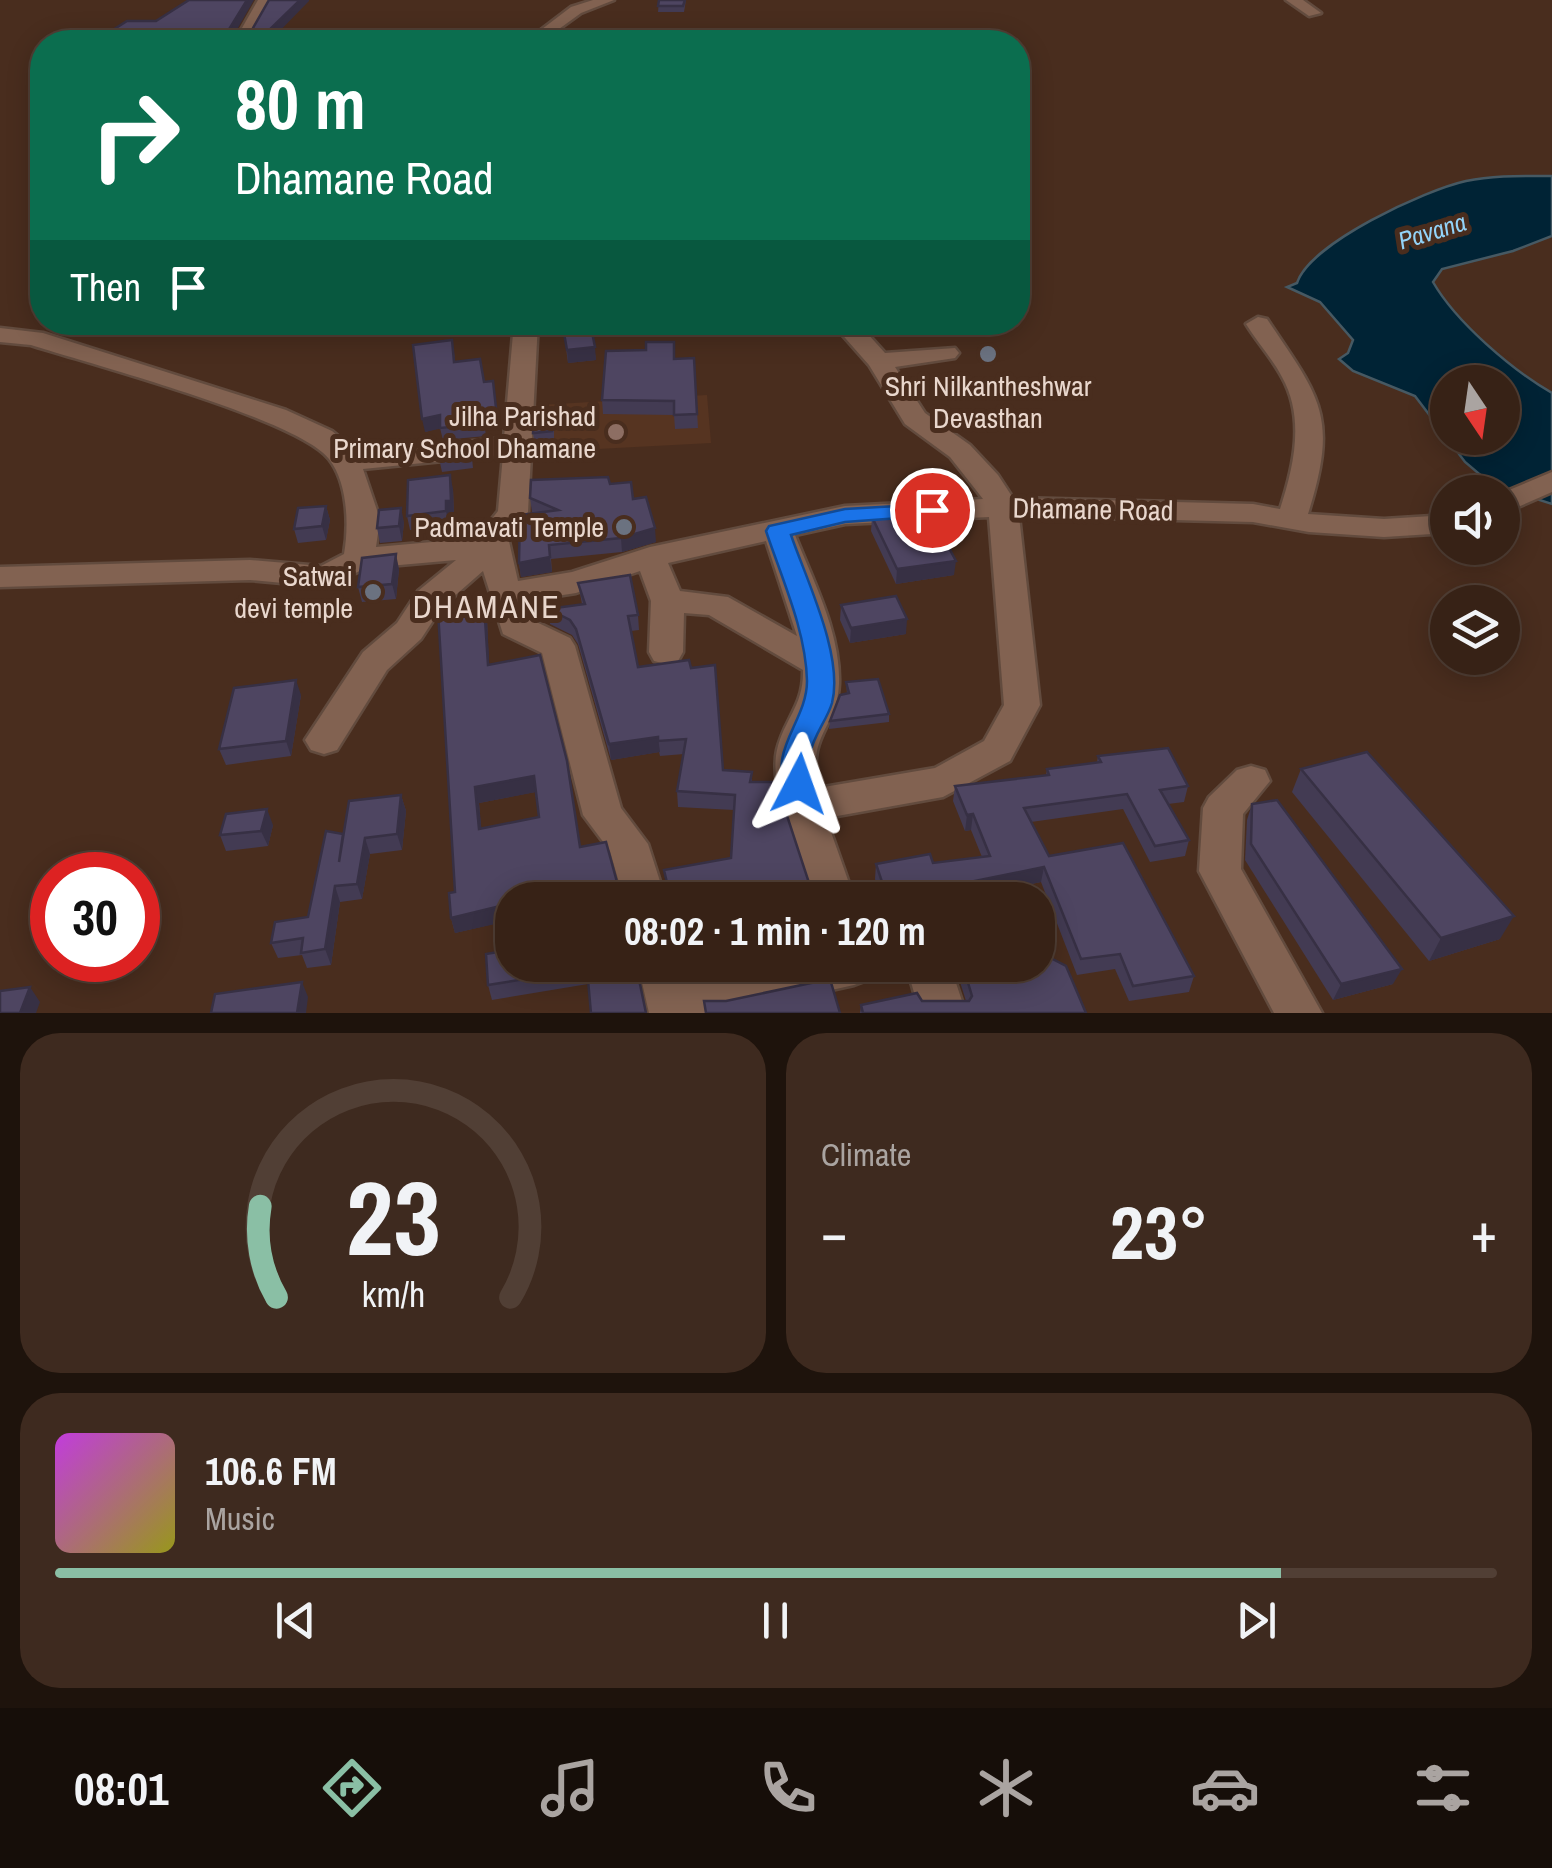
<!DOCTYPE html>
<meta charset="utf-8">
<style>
:root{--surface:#372216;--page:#3e2a1f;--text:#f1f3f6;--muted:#aaa4a1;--line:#513f35;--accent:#8abfa5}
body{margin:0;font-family:"Archivo Narrow",sans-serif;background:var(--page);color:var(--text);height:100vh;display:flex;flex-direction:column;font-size:38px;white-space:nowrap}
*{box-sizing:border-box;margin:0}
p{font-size:32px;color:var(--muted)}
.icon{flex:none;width:55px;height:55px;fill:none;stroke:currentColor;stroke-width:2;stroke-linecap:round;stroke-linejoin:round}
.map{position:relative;height:1013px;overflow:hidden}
.details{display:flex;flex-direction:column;gap:20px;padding:20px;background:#1e130c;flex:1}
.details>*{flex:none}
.banner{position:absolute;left:30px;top:30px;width:1000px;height:305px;border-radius:40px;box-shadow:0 5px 25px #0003,0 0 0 2px var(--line);background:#0b6e4f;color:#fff;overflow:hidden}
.needle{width:65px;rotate:167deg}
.buttons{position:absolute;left:1430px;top:365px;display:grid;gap:20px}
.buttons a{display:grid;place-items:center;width:90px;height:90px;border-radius:50%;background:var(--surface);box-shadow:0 5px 25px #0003,0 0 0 2px var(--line);font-size:50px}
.speed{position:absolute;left:30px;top:852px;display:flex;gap:20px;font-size:50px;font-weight:700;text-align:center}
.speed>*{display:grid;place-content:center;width:130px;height:130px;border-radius:50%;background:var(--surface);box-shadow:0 5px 25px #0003,0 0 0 2px var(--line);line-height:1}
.speed .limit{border:15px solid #d22;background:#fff;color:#111}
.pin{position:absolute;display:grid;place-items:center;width:85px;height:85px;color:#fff;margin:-42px;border:5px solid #fff;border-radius:50%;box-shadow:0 2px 10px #0007}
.me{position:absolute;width:110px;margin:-55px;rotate:4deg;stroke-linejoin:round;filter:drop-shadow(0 0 8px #0008)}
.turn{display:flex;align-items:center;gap:35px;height:210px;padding:0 40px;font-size:45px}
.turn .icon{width:130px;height:130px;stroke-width:2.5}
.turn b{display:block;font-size:70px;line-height:85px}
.then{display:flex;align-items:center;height:95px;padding:0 40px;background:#0003;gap:20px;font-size:38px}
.big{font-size:75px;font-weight:700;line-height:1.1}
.details .widget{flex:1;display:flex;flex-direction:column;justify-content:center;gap:15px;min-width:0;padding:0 35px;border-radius:40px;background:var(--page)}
.details .dial{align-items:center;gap:0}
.dial svg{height:260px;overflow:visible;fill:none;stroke:var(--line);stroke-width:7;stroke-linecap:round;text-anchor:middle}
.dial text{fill:var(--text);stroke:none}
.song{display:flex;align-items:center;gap:30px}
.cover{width:120px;height:120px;border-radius:15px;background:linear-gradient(135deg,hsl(290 70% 55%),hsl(60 70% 35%))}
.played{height:10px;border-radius:5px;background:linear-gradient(90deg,var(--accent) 85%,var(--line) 85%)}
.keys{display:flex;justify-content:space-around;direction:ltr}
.heat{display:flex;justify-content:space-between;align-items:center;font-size:55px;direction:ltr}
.details .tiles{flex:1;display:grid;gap:20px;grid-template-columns:1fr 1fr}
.widget:last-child{grid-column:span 2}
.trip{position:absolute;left:495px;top:882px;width:560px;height:100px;border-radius:40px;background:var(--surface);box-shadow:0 5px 25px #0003,0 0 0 2px var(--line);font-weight:700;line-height:100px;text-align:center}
.dock{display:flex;height:160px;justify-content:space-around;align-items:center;background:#160e09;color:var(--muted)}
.dock .icon{width:70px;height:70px}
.dock .on{color:var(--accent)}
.dock b{font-size:45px;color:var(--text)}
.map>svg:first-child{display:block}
.built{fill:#563421}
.water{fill:#002335;stroke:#465963;stroke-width:2.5;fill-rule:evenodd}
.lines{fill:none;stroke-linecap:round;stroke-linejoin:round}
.minor-casing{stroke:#624b3e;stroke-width:5}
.minor{fill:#826251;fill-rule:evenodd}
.wall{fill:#433b53;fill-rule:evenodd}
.shaded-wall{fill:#373044}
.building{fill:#4e4561;stroke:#373044;stroke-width:2.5;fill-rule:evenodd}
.route{fill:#1a73e8;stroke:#114b97;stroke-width:2.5}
.worship-dot{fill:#6b7280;stroke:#492d1e;stroke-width:4}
.education-dot{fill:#8d6e63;stroke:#492d1e;stroke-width:4}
.labels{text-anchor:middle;stroke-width:10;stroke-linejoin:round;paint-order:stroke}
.far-water-label{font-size:25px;font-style:italic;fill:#93d3f8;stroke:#492d1e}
.poi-label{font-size:28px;fill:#e9d7cd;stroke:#492d1e;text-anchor:end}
.street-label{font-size:28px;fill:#e9d7cd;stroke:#492d1e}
.quarter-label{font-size:32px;letter-spacing:2.5px;fill:#e9d7cd;stroke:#492d1e}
</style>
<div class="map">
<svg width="1552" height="1013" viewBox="0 0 1552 1013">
<rect width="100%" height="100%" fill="#492d1e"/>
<polygon class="built" points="707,395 711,443 522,453 524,406"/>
<path class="water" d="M1552,176V236L1513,251L1442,269L1433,282C1456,322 1512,370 1552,393V504L1491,484L1465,462L1415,396L1353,371L1339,359L1348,353L1353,340L1320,302L1287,287L1297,283C1310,243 1425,190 1466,181C1494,175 1523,176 1552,176ZM1448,382H1502V438H1448Z"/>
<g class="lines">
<g class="minor-casing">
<g id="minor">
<polygon points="258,0 272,0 248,42 234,42"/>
<polygon points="593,0 614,0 581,13 541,42 525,42 571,7"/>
<polygon points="1286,0 1303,0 1321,13 1309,16"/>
<path d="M1258,317L1267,319C1320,398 1339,415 1308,514L1384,519L1448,515V533L1384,537L1309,532L1253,522L1019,516L1040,705L1010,761L943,797L826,818L855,900H813C800,860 768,791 777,750C784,719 804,706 803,670L709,615L684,613L683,652L678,661L666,664L654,661L649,652L651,601L640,571L576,593L524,601L530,619L570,638L575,646L621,808L648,844L666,900H624L610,851L583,815L542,653L503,634L483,571L442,607L421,639L387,670L337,750L324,754L311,750L305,740L363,652L397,623L418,591L456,560L366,568L326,587L250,580L0,587V567L250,560L321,566L344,554C349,526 348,483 329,459C298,419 90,364 31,345L0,342V328L43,333L286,410L332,431L357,452L504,438L514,322H538L528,512L508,537L518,581L572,572L650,547L845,506L983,499L950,457L905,424L869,365L831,322H857L885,353L955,348L959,353L955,358L895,367L925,413L970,445L998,475L1013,498L1253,504L1280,509C1294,466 1305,418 1282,377C1272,358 1257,342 1246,324ZM503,455L498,511L477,538L376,547L380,519L363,469ZM989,517L1004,705L984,741L935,768L818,788C807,733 837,729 839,684C841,633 813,581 795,535L845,524ZM766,541L797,636L728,597L680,591L668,563Z"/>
<polygon points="1552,472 1552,492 1502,514 1502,493"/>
<polygon points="1251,766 1265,770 1270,781 1243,814 1241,869 1322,1013 1274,1013 1199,871 1203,808 1209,797 1237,770"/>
<polygon points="638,965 682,965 686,979 756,965 876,965 870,979 854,985 726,1013 649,1013"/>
<polygon points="906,965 950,965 966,1013 920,1013"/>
</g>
</g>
<use href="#minor" class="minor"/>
</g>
<g class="wall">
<polygon points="659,0 686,0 684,12 658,12"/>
<polygon points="545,322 590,322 596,360 568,363 564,333 547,333"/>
<polygon points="454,352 455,362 484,382 498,420 484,422 486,436 443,440 440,428 425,432"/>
<polygon points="694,358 698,428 675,429 674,415 603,414 602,400 675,359"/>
<polygon points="554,423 554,445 535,447 533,433"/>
<polygon points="471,448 473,468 442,472 439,458"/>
<polygon points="610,484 633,499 656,542 622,552 551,559 552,572 521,577 519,563 535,513 532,512 530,498"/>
<polygon points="453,489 454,515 449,516 449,526 410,530 407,516"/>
<polygon points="326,506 330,520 326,540 298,543 294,529"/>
<polygon points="872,517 954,575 896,584 871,531"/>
<polygon points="404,522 402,541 380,543 377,528"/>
<polygon points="399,569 396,599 362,602 358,587"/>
<polygon points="578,583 638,615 639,630 631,631 638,667 723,770 752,772 752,782 810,886 824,900 656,900 655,888 666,887 664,870 731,858 734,810 678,807 677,791 684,754 660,756 659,752 611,760 578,644 572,635 550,624 548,609 582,604"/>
<polygon points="841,605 906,634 850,643 840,620"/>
<path d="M487,619L489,665L580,847L619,897L512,900V965H636L588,984L492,1000L488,985L504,951L502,922L455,933L451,918ZM535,792L539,817L481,829L479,803Z"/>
<polygon points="846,682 889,714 889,722 829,729 830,721 847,694"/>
<polygon points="301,695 291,756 226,765 219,749"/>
<polygon points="1098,756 1188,786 1184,802 1168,804 1189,840 1185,856 1150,862 1123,809 1031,822 1049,856 1194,976 1189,992 1129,1001 1115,969 1077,975 1041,882 975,896 976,900 881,900 875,879 876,864 933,863 982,857 971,830 965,831 953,801 955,786 1046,775 1047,769 1097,762"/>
<polygon points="1301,769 1500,939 1429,961 1292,792"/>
<polygon points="401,795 406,811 402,850 370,854 362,899 340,902 331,965 307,968 302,955 278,958 271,943 308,917 344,836"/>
<polygon points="1252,804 1393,984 1333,1000 1245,860 1247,820"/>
<polygon points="273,825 268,846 226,851 220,835"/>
<polygon points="963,966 1086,1013 860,1013 861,1005 922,1001 966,1001 960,982"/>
</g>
<g class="shaded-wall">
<polygon points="247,0 254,0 231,40 228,31"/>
<polygon points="300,0 309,0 309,1 269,42 257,42"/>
<polygon points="595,347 596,360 568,363 567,350"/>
<polygon points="493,381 498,420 484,422 482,410"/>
<polygon points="440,415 443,428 425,432 422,419"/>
<polygon points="450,475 453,489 454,515 449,516 449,526 446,511"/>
<polygon points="326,506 330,520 326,540 322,526"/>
<polygon points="401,508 404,522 402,541 399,526"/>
<polygon points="655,528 656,542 622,552 621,538"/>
<polygon points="396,554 399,569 396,599 392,584"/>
<polygon points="550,557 552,572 521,577 519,563"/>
<polygon points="956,561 954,575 896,584 897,569"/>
<polygon points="484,604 487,619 490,680 488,665"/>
<polygon points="907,619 906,634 850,643 851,628"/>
<polygon points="296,680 301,695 291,756 286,741"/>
<polygon points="658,737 660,752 611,760 609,744"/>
<polygon points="534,776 536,792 479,803 483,845 479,829 475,787"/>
<polygon points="401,795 406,811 402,850 397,834"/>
<polygon points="267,809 273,825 268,846 261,831"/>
<polygon points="973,814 971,830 965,831 967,815"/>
<polygon points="365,838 370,854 362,899 357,884"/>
<polygon points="1044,867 1041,882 967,897 970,882"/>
<polygon points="617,882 619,897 608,900 590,900 588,888"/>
<polygon points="335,886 340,902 331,965 325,949"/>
<polygon points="500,906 504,922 455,933 451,918"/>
<polygon points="1514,916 1500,939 1429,961 1441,938"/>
<polygon points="1402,969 1393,984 1333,1000 1341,984"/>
<polygon points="302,982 308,997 306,1013 297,1013"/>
<polygon points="30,987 40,1002 36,1013 20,1013"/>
</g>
<g class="building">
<polygon points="189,0 247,0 228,31 232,37 249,35 269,0 300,0 257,42 94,42 127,21 156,21"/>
<polygon points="659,0 685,0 683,6 658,6"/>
<polygon points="562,322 590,322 595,347 567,350"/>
<polygon points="452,340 454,362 480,359 484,382 493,381 496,408 482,410 484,424 440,428 440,415 422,419 413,345"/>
<polygon points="646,342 674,342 674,359 694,358 697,414 674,415 674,401 602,400 606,351 646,350"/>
<polygon points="552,409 552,431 533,433 534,410"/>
<polygon points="471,448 471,454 439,458 439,451"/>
<polygon points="450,475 451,501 446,501 446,511 407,516 408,480"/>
<polygon points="608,477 610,484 631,482 633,499 646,497 655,528 621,538 549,545 550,557 519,563 520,515 558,510 530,498 531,480"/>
<polygon points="326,506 322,526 294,529 298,508"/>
<polygon points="401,508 399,526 377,528 379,510"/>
<polygon points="928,509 956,561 897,569 872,517"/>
<polygon points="396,554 392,584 358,587 362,558"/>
<polygon points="630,575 638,615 628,616 638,667 689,660 691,668 715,665 723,770 752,772 750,782 776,782 810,886 821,888 824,900 769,900 766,890 706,899 706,900 657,900 655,888 668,887 664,870 731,858 735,795 677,791 686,739 658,741 658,737 609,744 576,629 570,620 548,609 585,604 578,583"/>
<polygon points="896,596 907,619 851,628 841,605"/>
<path d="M484,604L488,665L540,655L567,761L580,847L606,842L617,882L588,888L590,900H512V965H636L646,1013H591L587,969L488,985L486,954L504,951L500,906L451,918L449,893L455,892L438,611ZM534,776L539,817L479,829L475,787Z"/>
<polygon points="878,679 889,714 830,721 840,695 849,693 846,682"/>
<polygon points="296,680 286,741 219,749 234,688"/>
<polygon points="1168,748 1188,786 1160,790 1189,840 1155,846 1127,794 1024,808 1049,856 1123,843 1194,976 1133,986 1120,954 1081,959 1044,867 970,882 976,900 888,900 876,864 930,854 933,863 990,856 973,814 967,815 955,786 1049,775 1047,769 1101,762 1098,756"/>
<polygon points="1367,752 1514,916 1441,938 1301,769"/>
<polygon points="401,795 397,834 365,838 357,884 335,886 325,949 301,953 303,938 271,943 275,922 308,917 326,831 343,834 339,862 349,801"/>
<polygon points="1277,800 1402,969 1341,984 1251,844 1252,804"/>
<polygon points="267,809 261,831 220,835 226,814"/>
<polygon points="1039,952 1066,966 1086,1013 863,1013 861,1005 917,993 922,1001 969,1001 972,996 963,966 1038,965 1038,953"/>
<polygon points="830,979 840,1013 706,1013 704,1001 726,1001"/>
<polygon points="302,982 297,1013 211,1013 215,994"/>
<polygon points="30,987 20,1013 0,1013 0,991"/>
</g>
<path class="route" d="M932,504L941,506L944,510L941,515L845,522L791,535C806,579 844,656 832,703C827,720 813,736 810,754C807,767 816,778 809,792L799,795L788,792C766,751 807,722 807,681C806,631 782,579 766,531L769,526L845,509Z"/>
<g class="worship-dot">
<circle cx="988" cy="354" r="10"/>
<circle cx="624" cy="527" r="10"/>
<circle cx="373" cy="592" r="10"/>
</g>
<circle class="education-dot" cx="616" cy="432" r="10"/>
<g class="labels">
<g class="far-water-label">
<text transform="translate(1432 231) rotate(-17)" y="9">Pavana</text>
</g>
<g class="poi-label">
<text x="988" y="396" text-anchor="middle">Shri Nilkantheshwar<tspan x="988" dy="32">Devasthan</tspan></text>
<text x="596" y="426">Jilha Parishad<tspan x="596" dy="32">Primary School Dhamane</tspan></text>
<text x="604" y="537">Padmavati Temple</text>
<text x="353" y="586">Satwai<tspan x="353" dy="32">devi temple</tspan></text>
</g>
<g class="street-label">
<text transform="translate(1093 509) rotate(1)" y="10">Dhamane Road</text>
</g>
<g class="quarter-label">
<text x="487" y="618">DHAMANE</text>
</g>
</g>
</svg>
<div class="buttons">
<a><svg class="needle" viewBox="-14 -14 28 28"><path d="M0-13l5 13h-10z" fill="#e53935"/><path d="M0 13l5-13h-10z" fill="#aaa4a1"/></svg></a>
<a><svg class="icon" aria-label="sound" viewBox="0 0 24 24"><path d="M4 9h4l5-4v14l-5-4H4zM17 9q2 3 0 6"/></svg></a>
<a><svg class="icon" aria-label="layers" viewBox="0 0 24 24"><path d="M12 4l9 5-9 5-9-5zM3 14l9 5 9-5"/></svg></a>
</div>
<div class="speed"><div class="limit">30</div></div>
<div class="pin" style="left:932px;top:510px;background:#d93025"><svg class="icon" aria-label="arrive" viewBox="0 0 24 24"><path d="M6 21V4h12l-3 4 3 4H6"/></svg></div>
<svg class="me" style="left:799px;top:784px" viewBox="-20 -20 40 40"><path d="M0-17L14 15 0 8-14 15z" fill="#1a73e8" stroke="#fff" stroke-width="4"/></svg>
<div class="trip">08:02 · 1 min · 120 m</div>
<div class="banner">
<div class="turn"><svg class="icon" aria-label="right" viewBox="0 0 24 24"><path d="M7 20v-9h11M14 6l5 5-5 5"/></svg><div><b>80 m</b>Dhamane Road</div></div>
<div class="then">Then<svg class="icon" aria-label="arrive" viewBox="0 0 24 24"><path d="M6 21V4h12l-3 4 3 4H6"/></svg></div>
</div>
</div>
<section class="details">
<div class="tiles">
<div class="widget dial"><svg viewBox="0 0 100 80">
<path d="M14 69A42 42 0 1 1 86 69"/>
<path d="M14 69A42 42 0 0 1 9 41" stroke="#8abfa5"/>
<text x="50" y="56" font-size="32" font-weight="700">23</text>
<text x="50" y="72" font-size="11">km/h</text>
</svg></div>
<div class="widget"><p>Climate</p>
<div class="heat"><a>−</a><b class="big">23°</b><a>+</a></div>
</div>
<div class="widget">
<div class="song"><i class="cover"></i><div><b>106.6 FM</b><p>Music</p></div></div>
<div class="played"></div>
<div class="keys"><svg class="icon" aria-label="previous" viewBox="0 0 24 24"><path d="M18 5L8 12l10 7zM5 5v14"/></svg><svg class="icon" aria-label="pause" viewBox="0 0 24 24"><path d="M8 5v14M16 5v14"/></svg><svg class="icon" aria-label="next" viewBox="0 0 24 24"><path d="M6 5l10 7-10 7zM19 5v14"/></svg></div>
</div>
</div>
</section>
<nav class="dock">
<b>08:01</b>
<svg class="icon on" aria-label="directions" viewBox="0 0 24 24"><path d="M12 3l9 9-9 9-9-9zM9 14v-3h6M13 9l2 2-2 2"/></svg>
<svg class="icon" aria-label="music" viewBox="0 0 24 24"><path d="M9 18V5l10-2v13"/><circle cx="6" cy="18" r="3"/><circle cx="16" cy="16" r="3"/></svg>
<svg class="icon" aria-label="phone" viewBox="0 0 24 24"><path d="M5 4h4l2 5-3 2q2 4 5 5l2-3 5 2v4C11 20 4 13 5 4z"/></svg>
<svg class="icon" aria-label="climate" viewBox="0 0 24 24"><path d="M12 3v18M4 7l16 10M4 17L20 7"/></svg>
<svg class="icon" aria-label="car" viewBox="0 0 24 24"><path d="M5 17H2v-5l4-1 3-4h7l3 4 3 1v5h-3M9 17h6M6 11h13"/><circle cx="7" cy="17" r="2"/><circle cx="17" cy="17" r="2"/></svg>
<svg class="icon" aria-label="filters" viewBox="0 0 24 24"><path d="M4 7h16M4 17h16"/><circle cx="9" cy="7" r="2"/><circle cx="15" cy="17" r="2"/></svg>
</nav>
